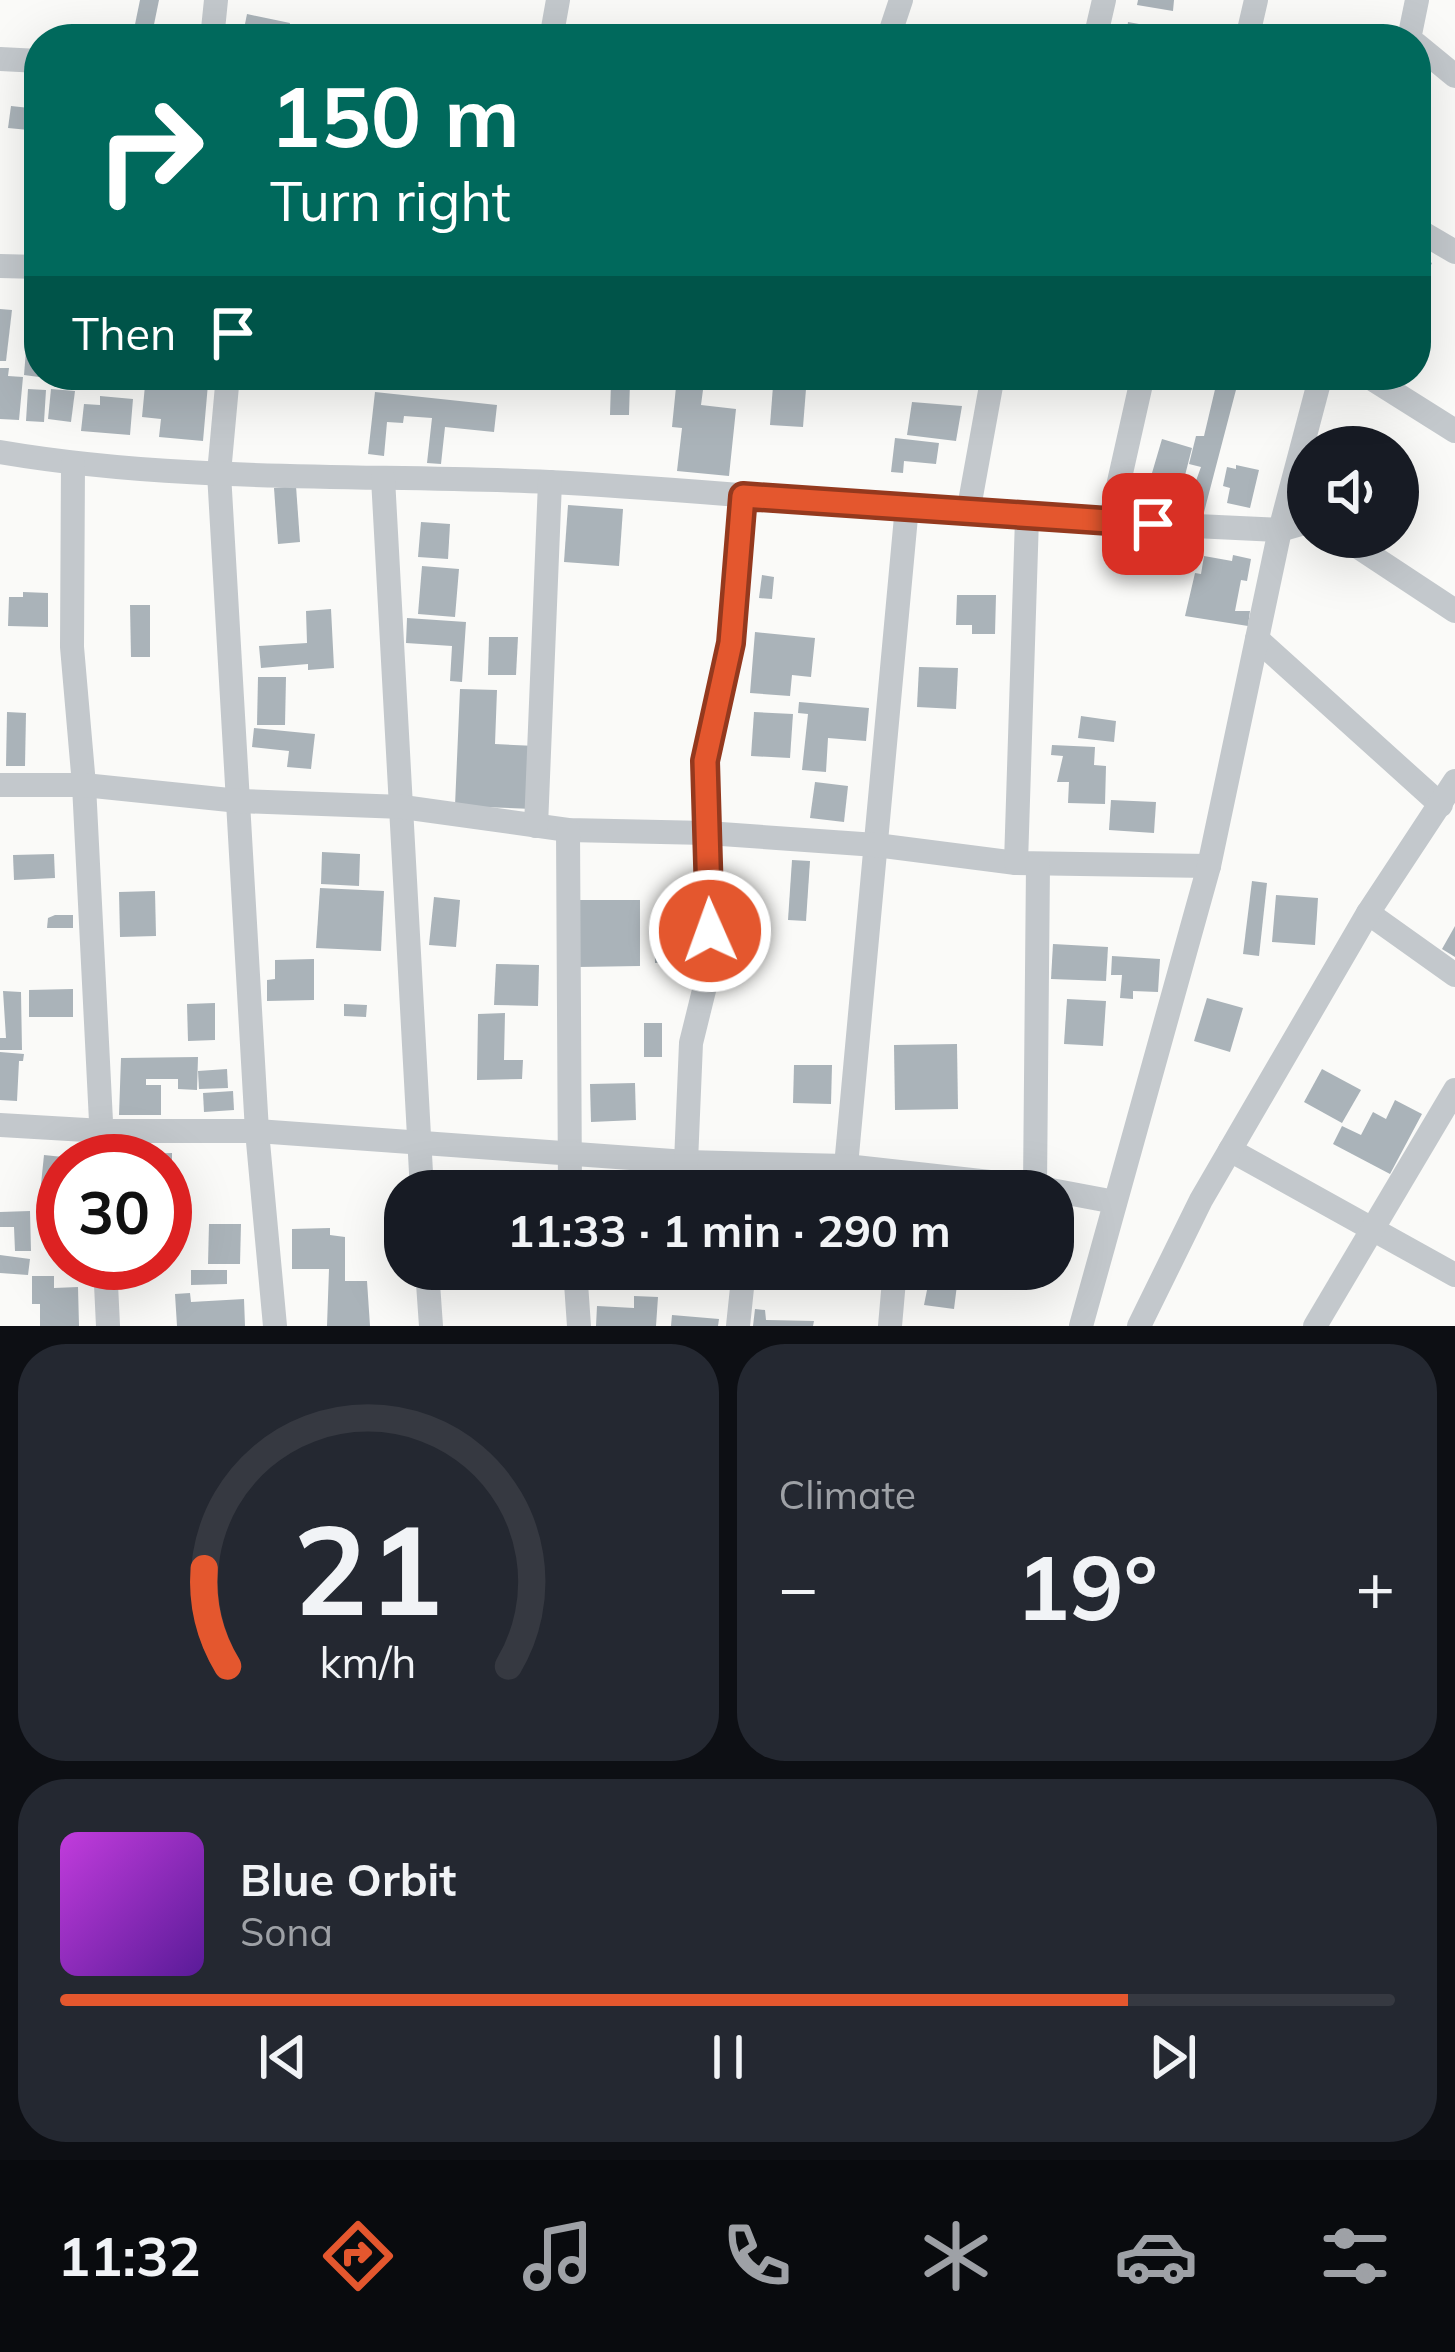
<!DOCTYPE html>
<meta charset="utf-8">
<style>
:root{--surface:#171b24;--page:#242831;--text:#f1f3f6;--muted:#9ea1a6;--line:#363941;--accent:#e4572e}
body{margin:0;font-family:Mulish,sans-serif;background:var(--page);color:var(--text);height:100vh;display:flex;flex-direction:column;font-size:45px;white-space:nowrap}
*{box-sizing:border-box;margin:0}
p{font-size:39px;color:var(--muted)}
.icon{flex:none;width:66px;height:66px;fill:none;stroke:currentColor;stroke-width:2;stroke-linecap:round;stroke-linejoin:round}
.map{position:relative;height:1326px;overflow:hidden}
.panel{display:flex;flex-direction:column;gap:18px;padding:18px;background:#0d0f14;flex:1}
.panel>*{flex:none}
.guide{position:absolute;left:24px;top:24px;width:1407px;height:366px;border-radius:48px;box-shadow:0 12px 48px #0002;background:#00695c;color:#fff;overflow:hidden}
.buttons{position:absolute;left:1287px;top:426px;display:grid;gap:24px}
.buttons a{display:grid;place-items:center;width:132px;height:132px;border-radius:50%;background:var(--surface);box-shadow:0 12px 48px #0002;font-size:60px}
.speed{position:absolute;left:36px;top:1134px;display:flex;gap:24px;font-size:60px;font-weight:700;text-align:center}
.speed>*{display:grid;place-content:center;width:156px;height:156px;border-radius:50%;background:var(--surface);box-shadow:0 12px 48px #0002;line-height:1}
.speed .limit{border:18px solid #d22;background:#fff;color:#111}
.pin{position:absolute;display:grid;place-items:center;width:102px;height:102px;color:#fff;margin:-51px;border-radius:24px;box-shadow:0 6px 18px #0006}
.me{position:absolute;width:132px;margin:-66px;rotate:358deg;stroke-linejoin:round;filter:drop-shadow(0 0 9px #0008)}
.turn{display:flex;align-items:center;gap:42px;height:252px;padding:0 48px;font-size:54px}
.turn .icon{width:156px;height:156px;stroke-width:2.5}
.turn b{display:block;font-size:84px;line-height:102px}
.then{display:flex;align-items:center;height:114px;padding:0 48px;background:#0003;gap:24px;font-size:45px}
.big{font-size:90px;font-weight:700;line-height:1.1}
.panel .widget{flex:1;display:flex;flex-direction:column;justify-content:center;gap:18px;min-width:0;padding:0 42px;border-radius:48px;background:var(--page)}
.panel .dial{align-items:center;gap:0}
.dial svg{height:312px;overflow:visible;fill:none;stroke:var(--line);stroke-width:7;stroke-linecap:round;text-anchor:middle}
.dial text{fill:var(--text);stroke:none}
.song{display:flex;align-items:center;gap:36px}
.cover{width:144px;height:144px;border-radius:18px;background:linear-gradient(135deg,hsl(290 70% 55%),hsl(270 70% 35%))}
.played{height:12px;border-radius:6px;background:linear-gradient(90deg,var(--accent) 80%,var(--line) 80%)}
.keys{display:flex;justify-content:space-around;direction:ltr}
.heat{display:flex;justify-content:space-between;align-items:center;font-size:66px;direction:ltr}
.panel .tiles{flex:1;display:grid;gap:18px;grid-template-columns:1fr 1fr}
.widget:last-child{grid-column:span 2}
.trip{position:absolute;left:384px;top:1170px;width:690px;height:120px;border-radius:48px;background:var(--surface);box-shadow:0 12px 48px #0002;font-weight:700;line-height:120px;text-align:center}
.menu{display:flex;height:192px;justify-content:space-around;align-items:center;background:#090b0e;color:var(--muted)}
.menu .icon{width:84px;height:84px}
.menu .active{color:var(--accent)}
.menu b{font-size:54px;color:var(--text)}
.map>svg:first-child{display:block}
.building{fill:#aab3b9}
.lines{fill:none;stroke-linecap:round;stroke-linejoin:round}
.street{stroke:#c3c8cc;stroke-width:24}
.route-casing{stroke:#94391e;stroke-width:30}
.route{stroke:#e4572e;stroke-width:21}
</style>
<div class="map">
<svg width="1455" height="1326" viewBox="0 0 1455 1326">
<rect width="100%" height="100%" fill="#fafaf8"/>
<g class="building">
<polygon points="140,0 159,0 151,39 132,39"/>
<polygon points="1138,0 1174,0 1173,11 1137,5"/>
<polygon points="247,14 290,23 287,39 242,39"/>
<polygon points="1128,22 1183,32 1182,39 1126,38"/>
<polygon points="11,106 39,109 39,131 8,128"/>
<polygon points="1416,255 1432,263 1416,297"/>
<polygon points="0,309 12,310 6,361 0,361"/>
<polygon points="27,338 39,338 39,377 24,375"/>
<polygon points="0,368 9,368 8,376 23,377 19,420 0,419"/>
<polygon points="146,375 206,375 205,382 193,381 208,384 203,441 159,437 161,419 142,417"/>
<polygon points="1217,381 1237,386 1203,516 1185,511 1201,467 1189,464 1196,436 1204,436"/>
<polygon points="611,382 630,382 629,415 610,415"/>
<polygon points="773,386 806,389 803,427 770,425"/>
<polygon points="676,387 703,390 701,405 736,409 729,476 677,471 682,428 672,427"/>
<polygon points="28,389 46,390 44,422 26,421"/>
<polygon points="51,389 75,391 71,422 48,419"/>
<polygon points="375,392 497,405 494,432 445,427 441,464 427,463 432,418 404,416 403,423 387,422 384,456 368,454"/>
<polygon points="100,396 133,399 130,435 81,431 84,404 100,405"/>
<polygon points="912,402 962,406 956,441 907,435"/>
<polygon points="895,438 939,443 936,464 904,461 903,473 891,472"/>
<polygon points="1162,439 1192,448 1181,491 1163,486 1161,494 1147,490"/>
<polygon points="1236,465 1259,470 1250,508 1227,503 1230,488 1223,486 1227,467 1236,469"/>
<polygon points="296,486 300,542 278,544 274,488"/>
<polygon points="568,505 623,509 619,566 564,562"/>
<polygon points="421,522 450,524 448,559 418,557"/>
<polygon points="1233,555 1251,559 1247,581 1241,580 1235,611 1250,611 1248,626 1185,616 1195,573 1201,574 1204,556 1232,561"/>
<polygon points="422,566 459,569 455,617 418,614"/>
<polygon points="762,575 774,577 772,599 759,598"/>
<polygon points="23,592 48,593 48,627 8,626 9,597 23,597"/>
<polygon points="957,595 996,595 995,634 972,634 972,625 956,625"/>
<polygon points="130,605 150,605 150,657 131,657"/>
<polygon points="331,609 334,668 308,670 308,664 261,668 259,646 307,643 306,611"/>
<polygon points="407,618 466,622 462,682 450,681 452,646 406,643"/>
<polygon points="755,632 815,638 811,677 792,675 790,696 750,693"/>
<polygon points="489,637 518,637 516,675 488,675"/>
<polygon points="919,667 958,668 956,709 917,707"/>
<polygon points="258,677 286,677 285,725 257,725"/>
<polygon points="460,689 497,690 495,744 536,746 533,809 455,806"/>
<polygon points="799,702 869,708 866,741 828,738 826,772 802,770 808,714 798,713"/>
<polygon points="7,712 26,713 25,766 6,766"/>
<polygon points="754,712 793,714 790,758 751,756"/>
<polygon points="1081,716 1116,721 1114,742 1078,738"/>
<polygon points="254,728 315,734 311,769 287,767 289,751 252,747"/>
<polygon points="1052,745 1095,747 1094,765 1106,766 1105,804 1068,803 1069,782 1057,782 1063,756 1051,755"/>
<polygon points="815,782 848,786 844,822 810,818"/>
<polygon points="1111,800 1156,802 1154,833 1109,830"/>
<polygon points="322,852 360,854 359,886 321,884"/>
<polygon points="54,854 55,878 14,880 13,855"/>
<polygon points="792,860 810,861 806,921 788,920"/>
<polygon points="1252,881 1267,883 1259,956 1243,954"/>
<polygon points="320,888 384,891 381,951 316,948"/>
<polygon points="155,891 156,936 120,937 119,892"/>
<polygon points="1276,895 1318,898 1315,945 1272,942"/>
<polygon points="434,897 460,900 456,947 429,945"/>
<polygon points="578,900 640,900 640,966 578,967"/>
<polygon points="55,915 73,915 73,928 47,928 48,918"/>
<polygon points="654,922 689,922 690,962 655,963"/>
<polygon points="1455,926 1455,957 1442,949"/>
<polygon points="1053,944 1108,947 1106,981 1051,979"/>
<polygon points="1112,956 1160,959 1158,992 1133,991 1133,999 1120,998 1122,975 1111,975"/>
<polygon points="314,959 314,1000 267,1001 267,980 275,979 275,960"/>
<polygon points="496,964 539,965 538,1006 494,1005"/>
<polygon points="73,989 73,1017 29,1017 29,990"/>
<polygon points="3,991 21,992 22,1050 0,1050 0,1038 6,1038"/>
<polygon points="1207,998 1243,1008 1230,1052 1194,1041"/>
<polygon points="1067,999 1106,1001 1103,1046 1064,1044"/>
<polygon points="215,1003 215,1040 188,1041 187,1004"/>
<polygon points="344,1004 367,1005 366,1017 344,1016"/>
<polygon points="505,1013 504,1060 523,1060 522,1079 477,1080 478,1014"/>
<rect x="644" y="1023" width="18" height="34"/>
<polygon points="957,1044 958,1109 895,1110 894,1045"/>
<polygon points="0,1052 24,1054 23,1061 19,1061 17,1101 0,1100"/>
<polygon points="198,1057 197,1090 178,1089 178,1079 146,1079 146,1085 161,1085 161,1115 119,1115 121,1058"/>
<polygon points="794,1065 832,1065 831,1104 793,1103"/>
<polygon points="227,1069 228,1088 199,1089 198,1071"/>
<polygon points="1322,1069 1361,1090 1342,1123 1304,1102"/>
<polygon points="635,1083 636,1120 591,1122 590,1084"/>
<polygon points="233,1091 234,1110 204,1112 203,1093"/>
<polygon points="1395,1100 1422,1114 1390,1174 1333,1144 1342,1126 1361,1135 1373,1112 1386,1119"/>
<polygon points="172,1153 172,1195 165,1195 165,1161 139,1161 139,1154"/>
<polygon points="44,1155 63,1157 63,1196 40,1194"/>
<polygon points="453,1174 497,1177 496,1191 452,1191"/>
<polygon points="30,1211 31,1251 15,1251 14,1227 0,1227 0,1212"/>
<polygon points="209,1224 241,1224 240,1264 208,1264"/>
<polygon points="330,1228 330,1235 345,1237 345,1281 367,1281 370,1326 327,1326 329,1269 292,1269 292,1229"/>
<polygon points="0,1255 30,1259 28,1275 0,1273"/>
<polygon points="458,1269 493,1269 492,1274 458,1273"/>
<polygon points="502,1269 517,1269 516,1279 501,1278"/>
<polygon points="923,1269 959,1269 954,1309 924,1305 927,1290 920,1289"/>
<polygon points="191,1270 227,1270 227,1284 191,1285"/>
<polygon points="32,1276 54,1276 54,1288 78,1287 79,1326 40,1326 40,1304 32,1304"/>
<polygon points="190,1293 191,1302 244,1299 245,1326 177,1326 175,1294"/>
<polygon points="634,1296 658,1297 656,1326 596,1326 597,1306 634,1308"/>
<polygon points="755,1309 765,1310 766,1320 814,1321 813,1326 753,1326"/>
<polygon points="672,1315 719,1319 718,1326 671,1326"/>
</g>
<g class="lines">
<g class="street">
<polyline points="212,39 216,0"/>
<polyline points="551,39 558,0"/>
<polyline points="888,39 901,0"/>
<polyline points="1095,39 1104,0"/>
<polyline points="1247,39 1256,0"/>
<polyline points="1409,39 1417,0"/>
<polyline points="1416,44 1455,76"/>
<polyline points="0,59 39,61"/>
<polyline points="1416,229 1455,252"/>
<polyline points="0,266 39,267"/>
<polyline points="228,375 219,473 257,1131 275,1326"/>
<polyline points="1366,375 1455,431"/>
<path d="M0,452C181,483 366,474 549,482C668,488 787,500 907,506L846,1166"/>
<polyline points="73,464 72,647 84,785 103,1161"/>
<polyline points="383,478 422,1191"/>
<polyline points="907,506 1027,518 1280,530 1308,522"/>
<polyline points="968,513 993,375"/>
<polyline points="1110,522 1143,375"/>
<polyline points="1343,537 1455,611"/>
<polyline points="1257,639 1441,805"/>
<polyline points="0,785 84,785 239,801 403,807 568,830 707,833 876,845 1016,863 1209,866"/>
<polyline points="536,826 550,482"/>
<polyline points="568,830 570,1191"/>
<polyline points="1016,863 1027,518"/>
<polyline points="1368,913 1455,975"/>
<polyline points="0,1125 103,1131 257,1131 686,1162 846,1166 1035,1187 1115,1202"/>
<polyline points="1230,1150 1455,1275"/>
<polyline points="686,1162 691,1043 712,958 705,761 731,643 743,496"/>
<polyline points="1035,1187 1038,864"/>
<polyline points="751,1191 754,1165"/>
<polyline points="105,1263 108,1326"/>
<polyline points="427,1269 431,1326"/>
<polyline points="575,1269 579,1326"/>
<polyline points="738,1326 744,1269"/>
<polyline points="890,1326 895,1269"/>
<polyline points="1081,1326 1209,866 1280,530 1321,375"/>
<polyline points="1139,1326 1201,1200 1368,913 1455,781"/>
<polyline points="1315,1326 1455,1090"/>
</g>
</g>
<g class="lines">
<g class="route-casing">
<polyline id="route" points="710,931 705,761 731,643 743,496 1153,524"/>
</g>
<use href="#route" class="route"/>
</g>
</svg>
<div class="buttons">
<a><svg class="icon" aria-label="sound" viewBox="0 0 24 24"><path d="M4 9h4l5-4v14l-5-4H4zM17 9q2 3 0 6"/></svg></a>
</div>
<div class="speed"><div class="limit">30</div></div>
<div class="pin" style="left:1153px;top:524px;background:#d93025"><svg class="icon" aria-label="arrive" viewBox="0 0 24 24"><path d="M6 21V4h12l-3 4 3 4H6"/></svg></div>
<svg class="me" style="left:710px;top:931px" viewBox="-20 -20 40 40"><circle r="17" fill="#e4572e" stroke="#fff" stroke-width="3"/><path d="M0-11L8 9 0 5-8 9z" fill="#fff"/></svg>
<div class="trip">11:33 · 1 min · 290 m</div>
<div class="guide">
<div class="turn"><svg class="icon" aria-label="right" viewBox="0 0 24 24"><path d="M7 20v-9h11M14 6l5 5-5 5"/></svg><div><b>150 m</b>Turn right</div></div>
<div class="then">Then<svg class="icon" aria-label="arrive" viewBox="0 0 24 24"><path d="M6 21V4h12l-3 4 3 4H6"/></svg></div>
</div>
</div>
<section class="panel">
<div class="tiles">
<div class="widget dial"><svg viewBox="0 0 100 80">
<path d="M14 69A42 42 0 1 1 86 69"/>
<path d="M14 69A42 42 0 0 1 8 44" stroke="#e4572e"/>
<text x="50" y="56" font-size="32" font-weight="700">21</text>
<text x="50" y="72" font-size="11">km/h</text>
</svg></div>
<div class="widget"><p>Climate</p>
<div class="heat"><a>−</a><b class="big">19°</b><a>+</a></div>
</div>
<div class="widget">
<div class="song"><i class="cover"></i><div><b>Blue Orbit</b><p>Sona</p></div></div>
<div class="played"></div>
<div class="keys"><svg class="icon" aria-label="previous" viewBox="0 0 24 24"><path d="M18 5L8 12l10 7zM5 5v14"/></svg><svg class="icon" aria-label="pause" viewBox="0 0 24 24"><path d="M8 5v14M16 5v14"/></svg><svg class="icon" aria-label="next" viewBox="0 0 24 24"><path d="M6 5l10 7-10 7zM19 5v14"/></svg></div>
</div>
</div>
</section>
<nav class="menu">
<b>11:32</b>
<svg class="icon active" aria-label="directions" viewBox="0 0 24 24"><path d="M12 3l9 9-9 9-9-9zM9 14v-3h6M13 9l2 2-2 2"/></svg>
<svg class="icon" aria-label="music" viewBox="0 0 24 24"><path d="M9 18V5l10-2v13"/><circle cx="6" cy="18" r="3"/><circle cx="16" cy="16" r="3"/></svg>
<svg class="icon" aria-label="phone" viewBox="0 0 24 24"><path d="M5 4h4l2 5-3 2q2 4 5 5l2-3 5 2v4C11 20 4 13 5 4z"/></svg>
<svg class="icon" aria-label="climate" viewBox="0 0 24 24"><path d="M12 3v18M4 7l16 10M4 17L20 7"/></svg>
<svg class="icon" aria-label="car" viewBox="0 0 24 24"><path d="M5 17H2v-5l4-1 3-4h7l3 4 3 1v5h-3M9 17h6M6 11h13"/><circle cx="7" cy="17" r="2"/><circle cx="17" cy="17" r="2"/></svg>
<svg class="icon" aria-label="filters" viewBox="0 0 24 24"><path d="M4 7h16M4 17h16"/><circle cx="9" cy="7" r="2"/><circle cx="15" cy="17" r="2"/></svg>
</nav>
